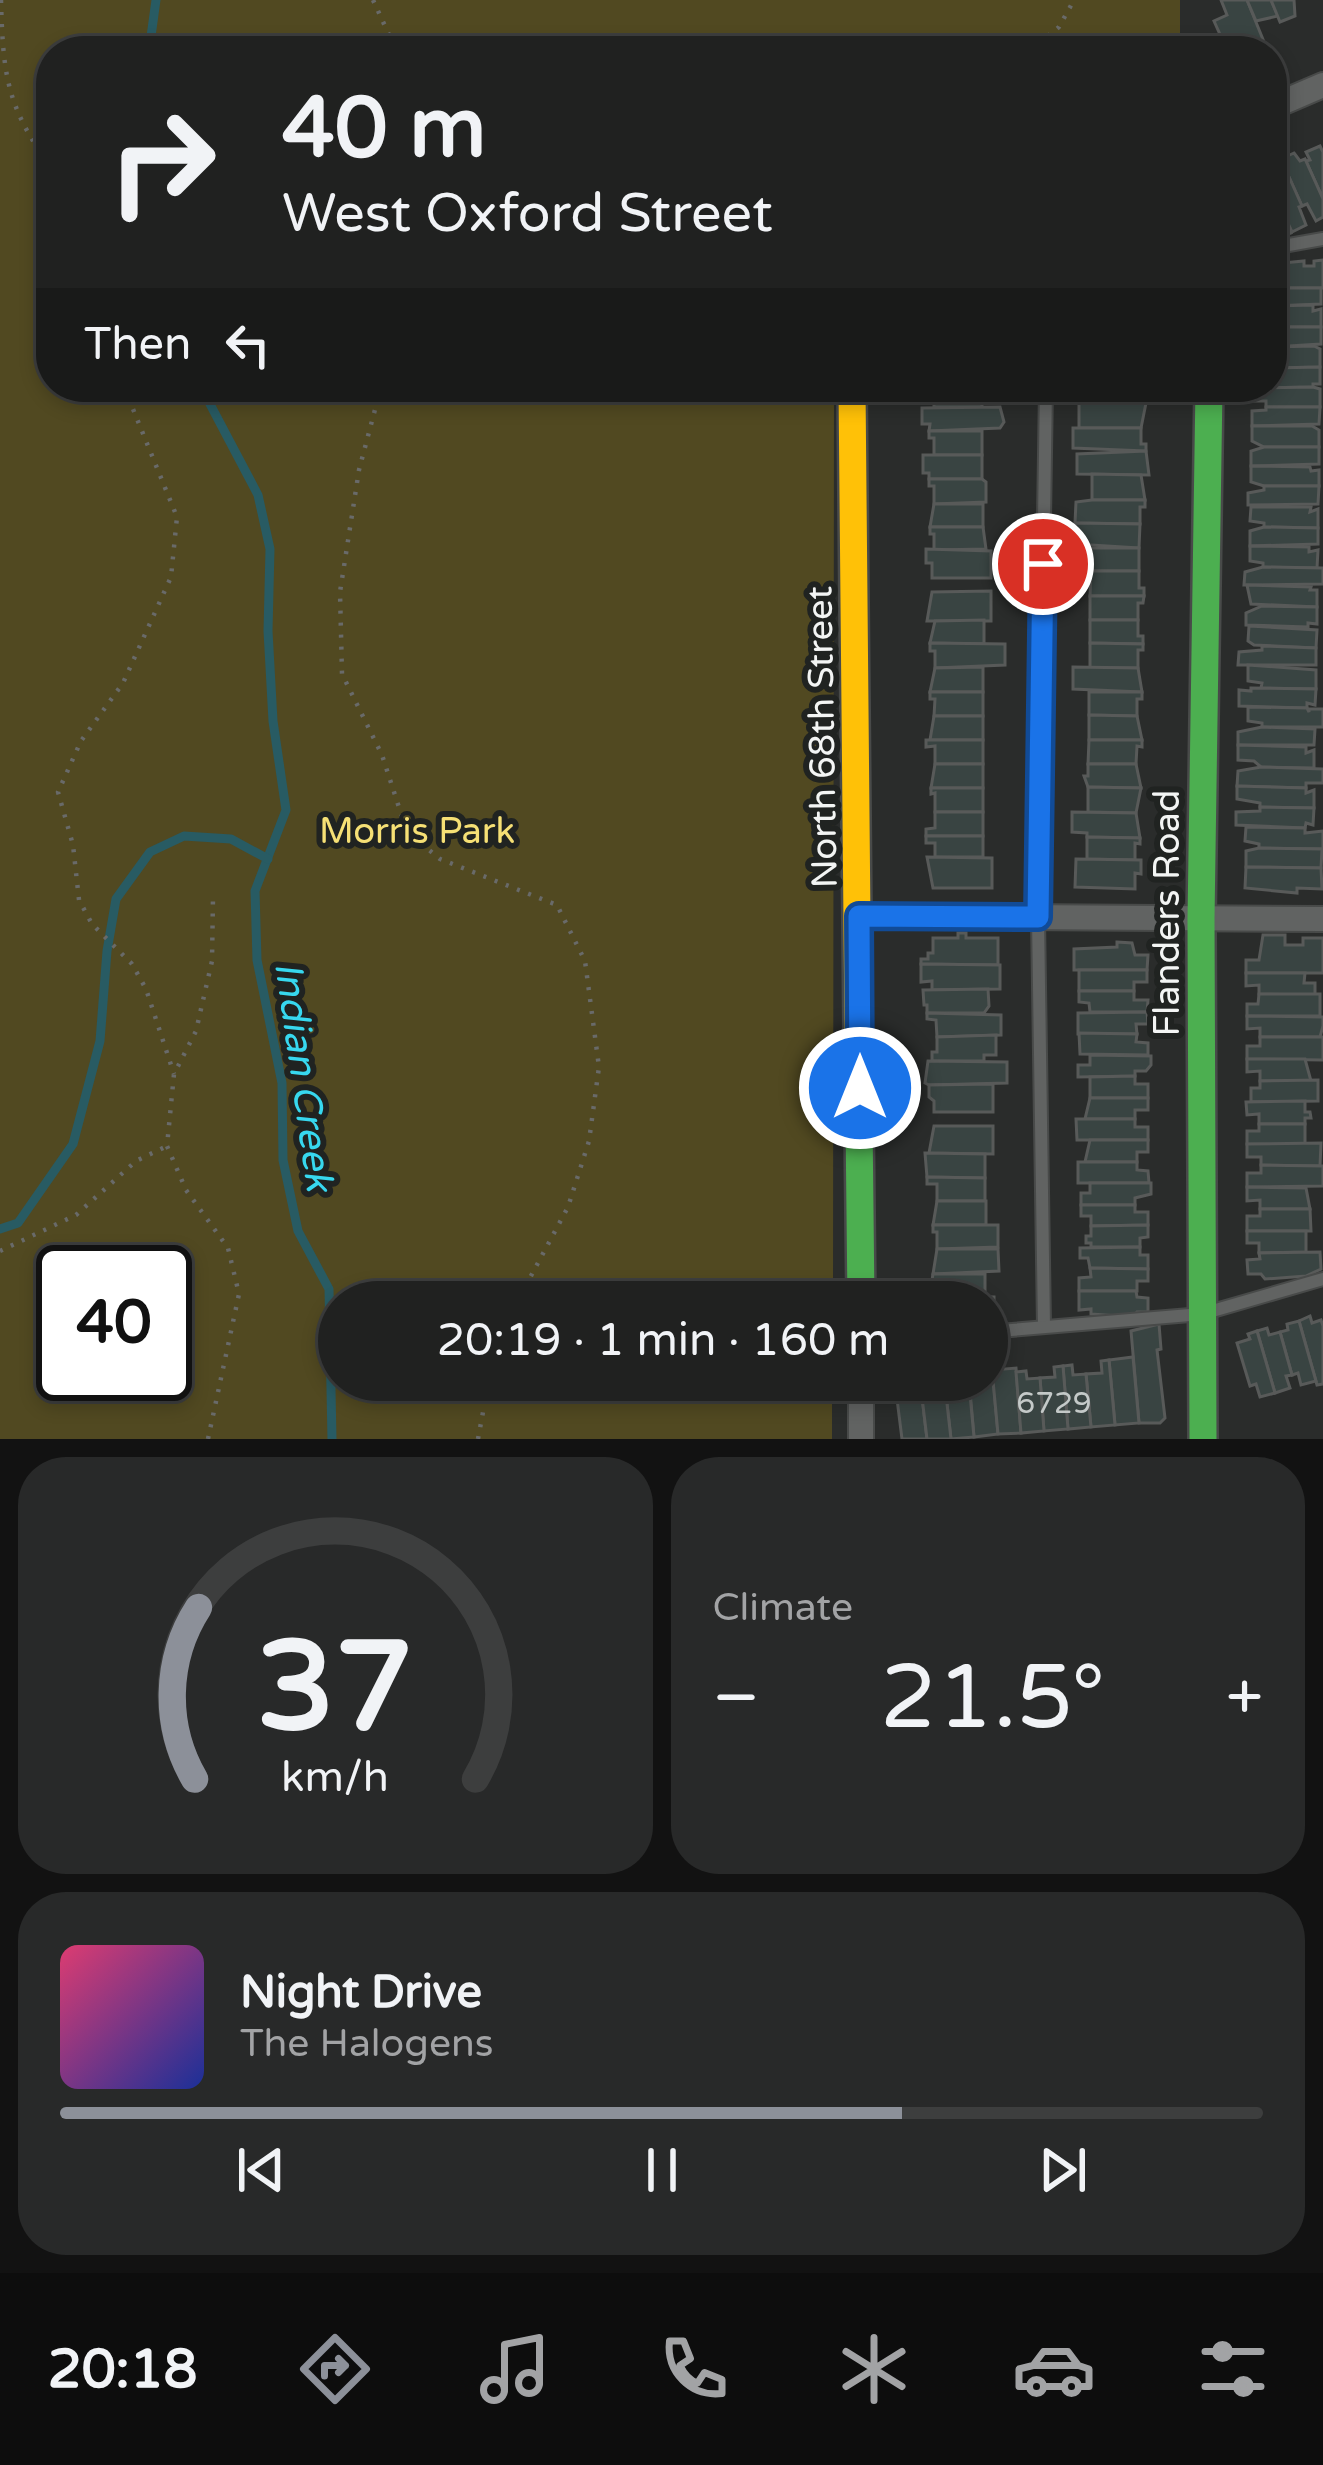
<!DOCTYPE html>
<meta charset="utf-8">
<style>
:root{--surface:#202120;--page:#282929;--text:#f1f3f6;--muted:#a2a3a5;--line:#3d3e3e;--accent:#8c9099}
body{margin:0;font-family:"Varela Round",sans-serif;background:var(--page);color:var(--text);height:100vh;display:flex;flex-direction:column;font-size:45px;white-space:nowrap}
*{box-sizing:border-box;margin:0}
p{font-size:39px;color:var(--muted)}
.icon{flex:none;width:66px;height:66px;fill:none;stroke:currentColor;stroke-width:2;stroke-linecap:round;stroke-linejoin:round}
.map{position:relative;height:1439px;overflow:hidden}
.side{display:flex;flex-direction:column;gap:18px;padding:18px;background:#121212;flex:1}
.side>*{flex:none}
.top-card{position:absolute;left:36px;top:36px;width:1251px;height:366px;border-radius:48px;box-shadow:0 6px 18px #0003,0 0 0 3px var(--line);background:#202120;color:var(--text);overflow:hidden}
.speed{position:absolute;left:36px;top:1245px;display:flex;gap:24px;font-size:60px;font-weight:700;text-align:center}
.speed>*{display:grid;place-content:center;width:156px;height:156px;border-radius:50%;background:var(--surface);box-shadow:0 6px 18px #0003,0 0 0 3px var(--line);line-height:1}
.speed .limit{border:6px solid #111;border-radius:18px;background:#fff;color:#111}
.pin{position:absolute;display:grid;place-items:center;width:102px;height:102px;color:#fff;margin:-51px;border:6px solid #fff;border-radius:50%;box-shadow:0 3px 12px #0007}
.me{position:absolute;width:132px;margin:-66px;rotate:0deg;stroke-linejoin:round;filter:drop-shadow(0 0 9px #0008)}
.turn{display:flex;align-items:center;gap:42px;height:252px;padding:0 48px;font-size:54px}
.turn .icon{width:156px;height:156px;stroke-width:2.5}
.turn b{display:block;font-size:84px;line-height:102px}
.then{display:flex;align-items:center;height:114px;padding:0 48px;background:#0003;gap:24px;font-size:45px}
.big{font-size:90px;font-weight:600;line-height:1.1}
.side .widget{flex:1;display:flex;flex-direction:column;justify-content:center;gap:18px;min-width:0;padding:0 42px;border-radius:48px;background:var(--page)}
.side .dial{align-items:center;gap:0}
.dial svg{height:312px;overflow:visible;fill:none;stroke:var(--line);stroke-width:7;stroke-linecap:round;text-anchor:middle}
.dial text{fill:var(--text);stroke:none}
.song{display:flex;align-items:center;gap:36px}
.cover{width:144px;height:144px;border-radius:18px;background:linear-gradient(135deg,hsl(340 70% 55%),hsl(230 70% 35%))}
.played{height:12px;border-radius:6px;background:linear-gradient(90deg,var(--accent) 70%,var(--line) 70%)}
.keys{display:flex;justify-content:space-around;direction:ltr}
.heat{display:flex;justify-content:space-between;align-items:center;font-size:66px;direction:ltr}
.side .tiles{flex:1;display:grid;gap:18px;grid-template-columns:1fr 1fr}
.widget:last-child{grid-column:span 2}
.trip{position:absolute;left:318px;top:1281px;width:690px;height:120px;border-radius:60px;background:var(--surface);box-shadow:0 6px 18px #0003,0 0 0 3px var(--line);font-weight:600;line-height:120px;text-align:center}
.tab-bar{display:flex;height:192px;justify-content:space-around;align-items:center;background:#0d0d0d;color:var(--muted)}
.tab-bar .icon{width:84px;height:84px}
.tab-bar .active{color:var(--accent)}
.tab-bar b{font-size:54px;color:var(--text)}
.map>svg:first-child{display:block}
.green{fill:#514921;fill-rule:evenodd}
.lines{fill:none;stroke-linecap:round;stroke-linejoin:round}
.stream{stroke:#285b63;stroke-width:9}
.building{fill:#394442;stroke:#585a59;stroke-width:3}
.lane-casing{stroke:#484a49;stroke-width:16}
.street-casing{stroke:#484a49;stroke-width:28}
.fast-casing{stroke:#484a49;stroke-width:32}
.slow-casing{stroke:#484a49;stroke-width:32}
.path{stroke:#696a69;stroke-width:4.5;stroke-dasharray:3 9;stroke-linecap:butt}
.lane{stroke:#616362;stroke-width:12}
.street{stroke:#616362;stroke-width:24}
.fast{stroke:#4caf50;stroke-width:27}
.slow{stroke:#ffc107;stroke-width:27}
.route-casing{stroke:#114b97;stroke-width:30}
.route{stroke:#1a73e8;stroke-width:21}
.labels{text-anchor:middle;stroke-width:12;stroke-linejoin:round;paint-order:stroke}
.number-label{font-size:30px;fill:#c4c9c8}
.street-label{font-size:36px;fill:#f3f5f4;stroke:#202321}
.park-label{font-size:36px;fill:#f6e075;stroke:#202321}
.water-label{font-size:39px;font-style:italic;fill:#37d8ef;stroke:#202321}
</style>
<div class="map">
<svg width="1323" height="1439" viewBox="0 0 1323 1439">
<rect width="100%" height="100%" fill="#2a2c2b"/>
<path class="green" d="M0,0H1180V51H51V387H834L833,1302H339V1380H832V1439H0ZM63,1272H165V1374H63Z"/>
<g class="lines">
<g class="stream">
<polyline points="149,51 156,0"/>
<polyline points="201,387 258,495 270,549 268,631 273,721 286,810 255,891 257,960 282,1083 283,1160 298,1231 329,1289 332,1439"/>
<polyline points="0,1229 18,1223 73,1144 100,1041 107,951 116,899 150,852 184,836 231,839 268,859"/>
</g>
</g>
<g class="building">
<polygon points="1221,0 1247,0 1264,42 1243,51 1237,35 1223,41 1214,21 1227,15"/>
<polygon points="1247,0 1271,0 1278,16 1256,21"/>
<polygon points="1271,0 1294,0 1295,16 1280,22"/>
<polygon points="1320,146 1323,152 1323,199 1306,161 1310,160 1306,152"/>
<polygon points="1294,153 1300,161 1305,159 1323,199 1323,217 1316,221 1307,204 1302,206 1281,159"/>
<polygon points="1281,159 1302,206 1299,207 1306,225 1292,232 1272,189 1272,162"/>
<polygon points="1272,189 1291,233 1272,241"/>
<polygon points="1323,260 1323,288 1272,288 1272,264 1304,261 1304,266 1314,266 1314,261"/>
<polygon points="1272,288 1321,288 1321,304 1272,306"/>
<polygon points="1313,305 1313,311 1321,309 1321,327 1272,327 1272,306"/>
<polygon points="1272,327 1321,327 1321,344 1272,347"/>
<polygon points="1314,346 1320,349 1320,367 1272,368 1272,347"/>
<polygon points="1320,367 1320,384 1313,384 1313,387 1253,388 1272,387 1272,368"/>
<polygon points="929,387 982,387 982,407 934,407 934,391 929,391"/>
<polygon points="1093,387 1141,387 1146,403 1093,403"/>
<polygon points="1313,387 1320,389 1320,407 1266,407 1266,401 1252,401 1253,388"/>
<polygon points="1079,403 1146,403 1141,428 1079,428"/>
<polygon points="1000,407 1004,422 1000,428 929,431 930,424 922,424 922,408"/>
<polygon points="1266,407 1320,407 1319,424 1252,426 1252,411 1266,410"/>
<polygon points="1252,426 1312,426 1319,430 1319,447 1264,447 1252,441"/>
<polygon points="1073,428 1141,428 1141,444 1146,444 1146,451 1073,448"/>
<polygon points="929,431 982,431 982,455 934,455 934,438 929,438"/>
<polygon points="1264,447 1319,447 1319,464 1251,466 1251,451"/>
<polygon points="1146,451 1149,475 1077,474 1077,454"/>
<polygon points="923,455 982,455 982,479 929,479 929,473 923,473"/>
<polygon points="1251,466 1310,467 1311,471 1319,470 1319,486 1264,486 1251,482"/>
<polygon points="1092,474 1141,475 1145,500 1092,500"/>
<polygon points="929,479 982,479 986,482 986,502 934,504 934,486 929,486"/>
<polygon points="1264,486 1319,486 1318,504 1248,505 1248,493 1264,490"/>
<polygon points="1092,500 1145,500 1145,507 1140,507 1140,524 1075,523 1076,502"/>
<polygon points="934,504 983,504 983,527 930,527"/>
<polygon points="1251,507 1311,507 1310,512 1318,509 1318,528 1264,527 1264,523 1250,521"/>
<polygon points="1075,523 1140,524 1139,548 1075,544"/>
<polygon points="930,527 983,527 986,549 934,550 934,534 930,534"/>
<polygon points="1264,527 1318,528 1318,544 1250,546 1250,531"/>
<polygon points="1250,546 1309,547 1309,552 1318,550 1317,568 1263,567 1263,563 1250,561"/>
<rect x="1091" y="548" width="48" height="23"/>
<polygon points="926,549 991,551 991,578 932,578 932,563 926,563"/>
<polygon points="1263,567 1323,568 1323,584 1244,585 1245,572"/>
<polygon points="1091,571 1139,571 1139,588 1144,588 1144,596 1090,596"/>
<polygon points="1247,585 1311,587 1310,590 1317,590 1317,607 1251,604"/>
<polygon points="991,591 991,621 927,621 932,592"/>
<polygon points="1090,596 1144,596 1143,603 1138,603 1138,620 1090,620"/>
<polygon points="1262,606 1317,607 1317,624 1308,623 1308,627 1246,625 1246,613"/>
<polygon points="984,620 984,644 930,643 935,621"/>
<polygon points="1090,620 1138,620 1138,636 1143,636 1143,644 1090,643"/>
<polygon points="1249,626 1317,630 1316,648 1254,645 1248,641"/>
<polygon points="930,643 1005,644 1005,665 935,668 935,651 930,651"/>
<polygon points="1090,643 1143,644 1143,650 1138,650 1138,668 1090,668"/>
<polygon points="1262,646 1316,648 1316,665 1238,665 1239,652 1262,650"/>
<polygon points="1248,665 1316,670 1316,689 1261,688 1262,683 1248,681"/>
<polygon points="983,667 983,692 930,692 935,668"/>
<polygon points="1073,667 1138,668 1142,692 1073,689"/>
<polygon points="1251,688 1316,689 1315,705 1307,703 1307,708 1239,706 1239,690 1251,691"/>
<polygon points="930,692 983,692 983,716 934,716 935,699 930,699"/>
<polygon points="1089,692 1142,692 1142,699 1137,699 1137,716 1089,715"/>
<polygon points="1248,707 1307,708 1309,712 1309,709 1323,709 1323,727 1262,727 1262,723 1248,721"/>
<polygon points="1089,715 1137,716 1142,740 1089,740"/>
<polygon points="934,716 983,716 983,740 930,740"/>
<polygon points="1262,727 1315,729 1314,745 1238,745 1238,732"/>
<polygon points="926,740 983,740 983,764 935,764 935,746 926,747"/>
<polygon points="1089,740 1142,740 1142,747 1137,746 1136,764 1088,764"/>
<polygon points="1238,745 1306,747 1306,753 1314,750 1314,768 1261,767 1254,761 1238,760"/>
<polygon points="935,764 983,764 983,788 931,788"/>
<polygon points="1088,764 1136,764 1141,788 1088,787 1084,776 1088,776"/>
<polygon points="1261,767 1323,769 1323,783 1306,783 1306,788 1237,786 1238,771"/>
<polygon points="1237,786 1306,788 1306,793 1314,790 1314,808 1260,807 1260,803 1237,799"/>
<polygon points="1088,787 1141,788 1136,813 1088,812"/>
<polygon points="931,788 983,788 983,812 935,812 935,793 931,794"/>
<polygon points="1260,807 1314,808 1313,825 1306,823 1305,828 1236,825 1236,812 1260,811"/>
<polygon points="935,812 983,812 983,836 926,836 926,829 935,828"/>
<polygon points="1072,812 1136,813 1140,838 1087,837 1087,833 1072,832"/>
<polygon points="1246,827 1305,828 1305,833 1323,831 1323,849 1259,848 1259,844 1245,841"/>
<polygon points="926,836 983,836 983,857 935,857 935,843 926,843"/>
<polygon points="1087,837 1140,838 1140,844 1135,843 1135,860 1087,859"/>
<polygon points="1259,848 1322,849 1321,868 1246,867 1246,851"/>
<polygon points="927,857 992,858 992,888 933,888"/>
<polygon points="1076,859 1141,860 1141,874 1135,873 1135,889 1075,887"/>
<polygon points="1246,867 1321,868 1322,889 1297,888 1297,893 1245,888"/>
<polygon points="958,933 966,933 966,938 998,938 998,965 921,964 921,959 928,959 928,953 933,953 933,938 958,938"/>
<polygon points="1263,935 1285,935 1285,945 1303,945 1303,938 1323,938 1323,973 1246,973 1246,960 1259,960"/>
<polygon points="1117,942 1132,943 1135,955 1148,955 1147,970 1074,970 1074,949 1117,947"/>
<polygon points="921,964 1000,965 1000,989 932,990 932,981 921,982"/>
<polygon points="1079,970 1147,970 1147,982 1134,982 1134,991 1079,991"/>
<polygon points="1246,973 1305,973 1304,983 1315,983 1315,995 1259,994 1259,985 1246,986"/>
<polygon points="988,989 989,1006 984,1013 927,1013 927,1005 924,1005 923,990"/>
<polygon points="1079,991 1134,991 1134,1000 1148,1000 1147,1012 1090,1012 1089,1003 1079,1002"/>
<polygon points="1259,994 1320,994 1320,1016 1247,1016 1247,1004 1258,1004"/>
<polygon points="1147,1012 1148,1024 1136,1024 1137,1034 1078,1034 1078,1013"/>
<polygon points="927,1013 1001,1015 1001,1035 937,1037 936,1020 927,1019"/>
<polygon points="1247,1016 1323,1017 1323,1026 1320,1037 1260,1037 1260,1028 1247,1029"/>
<polygon points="1079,1033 1137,1034 1136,1042 1148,1043 1148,1055 1080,1054"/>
<polygon points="996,1035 996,1055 984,1055 984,1061 932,1061 932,1052 937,1052 937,1037"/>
<polygon points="1260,1037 1323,1037 1323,1060 1247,1059 1247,1046 1260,1046"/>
<polygon points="1090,1055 1151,1056 1151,1065 1146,1071 1135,1071 1135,1076 1078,1077 1078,1065 1090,1065"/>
<polygon points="1247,1059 1305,1059 1311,1081 1260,1081 1260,1071 1247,1072"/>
<polygon points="928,1061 1007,1062 1007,1083 929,1085 925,1083"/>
<polygon points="1135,1076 1135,1084 1148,1084 1148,1098 1090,1098 1090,1077"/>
<polygon points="1318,1080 1318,1101 1251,1102 1251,1088 1260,1088 1260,1081"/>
<polygon points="993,1084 993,1112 934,1112 934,1101 929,1097 929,1085"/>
<polygon points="1090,1098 1148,1098 1148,1110 1135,1110 1135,1119 1085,1119"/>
<polygon points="1305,1101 1305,1112 1310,1112 1311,1118 1305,1118 1305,1124 1259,1124 1259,1114 1247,1115 1246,1102"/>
<polygon points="1076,1119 1135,1119 1135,1127 1148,1127 1148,1140 1077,1140"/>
<polygon points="1259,1124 1305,1124 1305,1145 1247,1144 1247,1131 1259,1131"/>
<polygon points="934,1126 993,1126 993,1154 929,1153"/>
<polygon points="1090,1140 1148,1140 1148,1152 1137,1152 1137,1162 1085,1162"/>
<polygon points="1321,1143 1320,1166 1261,1165 1261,1157 1247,1157 1247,1144"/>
<polygon points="925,1153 985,1154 985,1178 927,1177"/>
<polygon points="1078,1162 1137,1162 1137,1170 1148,1171 1149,1183 1078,1183"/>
<polygon points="1261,1165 1323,1166 1323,1186 1247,1187 1247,1173 1261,1173"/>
<polygon points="927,1177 985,1178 985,1201 937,1201 937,1184 927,1184"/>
<polygon points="1090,1183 1151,1183 1151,1194 1135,1198 1135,1205 1081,1205 1081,1193 1090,1193"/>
<polygon points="1247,1187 1306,1188 1310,1209 1260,1209 1260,1200 1247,1201"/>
<polygon points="937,1201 986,1201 986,1225 933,1225"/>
<polygon points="1081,1205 1135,1205 1135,1212 1148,1212 1148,1225 1091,1226 1091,1216 1081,1216"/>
<polygon points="1260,1209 1310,1209 1311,1231 1247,1231 1247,1216 1260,1216"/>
<polygon points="933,1225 998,1225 998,1247 937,1249 937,1232 933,1232"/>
<polygon points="1148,1225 1148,1237 1140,1238 1140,1247 1091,1247 1091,1243 1086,1243 1086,1236 1091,1236 1091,1226"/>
<polygon points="1247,1231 1306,1231 1306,1252 1259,1253 1259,1243 1247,1243"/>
<polygon points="1140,1247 1140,1255 1148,1255 1148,1269 1090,1268 1088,1258 1080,1258 1080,1248"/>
<polygon points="937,1249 998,1249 999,1271 933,1274"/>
<polygon points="1320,1252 1321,1269 1306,1276 1265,1279 1261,1274 1248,1274 1247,1260 1260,1259 1259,1253"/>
<polygon points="1090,1268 1148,1269 1148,1281 1137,1281 1137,1291 1079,1291 1079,1278 1091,1277"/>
<polygon points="933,1274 985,1274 985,1297 937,1296 938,1280 932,1280"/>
<polygon points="1079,1291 1136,1291 1137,1297 1148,1298 1148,1312 1137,1312 1133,1317 1091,1314 1091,1309 1079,1310"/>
<polygon points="929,1296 994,1297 994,1325 987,1325 987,1302 929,1302"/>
<polygon points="1310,1316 1312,1323 1321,1320 1323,1326 1323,1384 1317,1385 1299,1321"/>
<polygon points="1299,1321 1316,1381 1301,1385 1298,1373 1292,1375 1280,1332 1288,1330 1287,1324"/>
<polygon points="1159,1324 1161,1349 1157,1350 1165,1418 1160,1423 1139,1423 1131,1331"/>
<polygon points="1267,1328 1269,1335 1280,1332 1292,1375 1286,1376 1290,1388 1275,1393 1257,1331"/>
<polygon points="1257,1331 1275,1393 1260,1397 1256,1384 1250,1386 1237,1343 1250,1339 1248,1334"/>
<polygon points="1133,1357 1139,1423 1115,1425 1109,1360"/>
<polygon points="1109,1360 1115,1425 1091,1427 1086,1374 1102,1373 1101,1361"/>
<polygon points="1072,1365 1073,1375 1086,1374 1091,1427 1068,1429 1063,1366"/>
<polygon points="987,1366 992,1366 998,1434 974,1437 969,1380 987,1380"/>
<polygon points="1063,1366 1068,1429 1044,1431 1040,1378 1055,1377 1054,1367"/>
<polygon points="1016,1368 1021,1433 998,1434 992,1370"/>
<polygon points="1026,1371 1027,1379 1040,1378 1044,1431 1021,1433 1016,1372"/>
<polygon points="900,1380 920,1380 927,1439 902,1439 896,1391 902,1390"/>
<polygon points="969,1384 974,1437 951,1439 945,1386"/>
<polygon points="945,1386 951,1439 927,1439 921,1389"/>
</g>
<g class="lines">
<g class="lane-casing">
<g id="lane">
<polyline points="1272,248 1323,239"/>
<polyline points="1044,1327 1038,917 1046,387"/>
<polyline points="987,1332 1202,1314 1323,1279"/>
</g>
</g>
<g class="street-casing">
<g id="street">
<polyline points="1272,107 1323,85"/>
<polyline points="859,916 1323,919"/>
<polyline points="861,1439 861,1380"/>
</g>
</g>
<g class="fast-casing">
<g id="fast">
<polyline points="858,1030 861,1302"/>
<polyline points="1203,1439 1201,919 1209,387"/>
</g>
</g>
<g class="slow-casing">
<polyline id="slow" points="852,387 858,1030"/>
</g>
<g class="path">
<path d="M1,0C3,73 6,107 51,167"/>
<polyline points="373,0 390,37 389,51"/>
<polyline points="1029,51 1059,27 1074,0"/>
<polyline points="124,387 177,517 171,577 123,683 81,741 58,792 73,845 79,900 92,924 132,964 146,989 174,1074"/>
<polyline points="381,387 359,470 340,592 342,674 382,755 407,832 440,859 557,905 585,961 599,1067 589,1141 568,1207 517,1302"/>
<polyline points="0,1251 76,1215 136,1161 167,1146"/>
<polyline points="208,1439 239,1294 228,1248 186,1190 167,1146 174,1074 196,1031 212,961 213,897"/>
<polyline points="478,1439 489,1380"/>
</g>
<use href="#lane" class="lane"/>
<use href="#street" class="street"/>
<use href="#fast" class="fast"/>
<use href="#slow" class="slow"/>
</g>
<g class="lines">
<g class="route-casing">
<polyline id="route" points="860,1088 859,916 1038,917 1043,564"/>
</g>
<use href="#route" class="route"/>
</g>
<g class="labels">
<g class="number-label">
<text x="1054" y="1413">6729</text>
</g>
<g class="street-label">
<text transform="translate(821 737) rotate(-91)" y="13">North 68th Street</text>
<text transform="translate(1166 913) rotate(-90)" y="13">Flanders Road</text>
</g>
<g class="park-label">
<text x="417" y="843">Morris Park</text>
</g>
<g class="water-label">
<text transform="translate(305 1076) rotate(82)" y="14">Indian Creek</text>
</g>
</g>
</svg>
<div class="speed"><div class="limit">40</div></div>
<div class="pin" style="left:1043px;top:564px;background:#d93025"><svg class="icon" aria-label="arrive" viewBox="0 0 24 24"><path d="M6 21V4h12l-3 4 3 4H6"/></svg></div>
<svg class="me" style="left:860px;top:1088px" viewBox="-20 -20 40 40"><circle r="17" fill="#1a73e8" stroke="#fff" stroke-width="3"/><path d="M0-11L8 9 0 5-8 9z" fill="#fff"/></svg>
<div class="trip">20:19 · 1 min · 160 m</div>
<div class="top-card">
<div class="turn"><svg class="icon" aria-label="right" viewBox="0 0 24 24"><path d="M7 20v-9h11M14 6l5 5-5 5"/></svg><div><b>40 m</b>West Oxford Street</div></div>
<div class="then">Then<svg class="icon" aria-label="left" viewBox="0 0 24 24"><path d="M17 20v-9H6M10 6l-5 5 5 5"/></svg></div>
</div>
</div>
<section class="side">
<div class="tiles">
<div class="widget dial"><svg viewBox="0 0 100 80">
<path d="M14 69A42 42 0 1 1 86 69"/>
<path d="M14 69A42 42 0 0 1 15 25" stroke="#8c9099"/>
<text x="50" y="56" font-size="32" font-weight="700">37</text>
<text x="50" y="72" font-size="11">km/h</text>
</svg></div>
<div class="widget"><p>Climate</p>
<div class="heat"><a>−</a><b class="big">21.5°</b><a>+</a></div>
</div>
<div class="widget">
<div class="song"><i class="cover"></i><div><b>Night Drive</b><p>The Halogens</p></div></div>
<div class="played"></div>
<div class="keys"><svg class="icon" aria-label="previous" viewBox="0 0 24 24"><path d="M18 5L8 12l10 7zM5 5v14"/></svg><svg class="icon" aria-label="pause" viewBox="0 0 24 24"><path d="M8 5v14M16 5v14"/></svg><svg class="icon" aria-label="next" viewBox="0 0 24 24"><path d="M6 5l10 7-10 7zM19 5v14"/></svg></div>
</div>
</div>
</section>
<nav class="tab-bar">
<b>20:18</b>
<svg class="icon active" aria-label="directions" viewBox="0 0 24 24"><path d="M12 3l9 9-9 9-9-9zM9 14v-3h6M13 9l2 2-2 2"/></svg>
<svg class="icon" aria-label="music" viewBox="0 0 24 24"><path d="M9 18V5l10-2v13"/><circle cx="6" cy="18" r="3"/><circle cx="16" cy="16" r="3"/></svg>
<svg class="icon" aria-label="phone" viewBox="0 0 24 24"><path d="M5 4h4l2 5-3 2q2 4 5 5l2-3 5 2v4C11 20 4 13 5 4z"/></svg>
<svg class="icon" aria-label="climate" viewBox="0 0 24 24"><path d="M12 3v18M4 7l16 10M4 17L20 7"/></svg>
<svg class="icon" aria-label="car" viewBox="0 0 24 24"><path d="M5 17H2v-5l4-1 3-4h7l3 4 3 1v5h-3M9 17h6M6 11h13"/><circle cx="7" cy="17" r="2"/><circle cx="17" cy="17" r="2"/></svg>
<svg class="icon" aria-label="filters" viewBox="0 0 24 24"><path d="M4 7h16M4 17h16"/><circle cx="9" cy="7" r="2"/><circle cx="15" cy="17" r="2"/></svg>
</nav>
